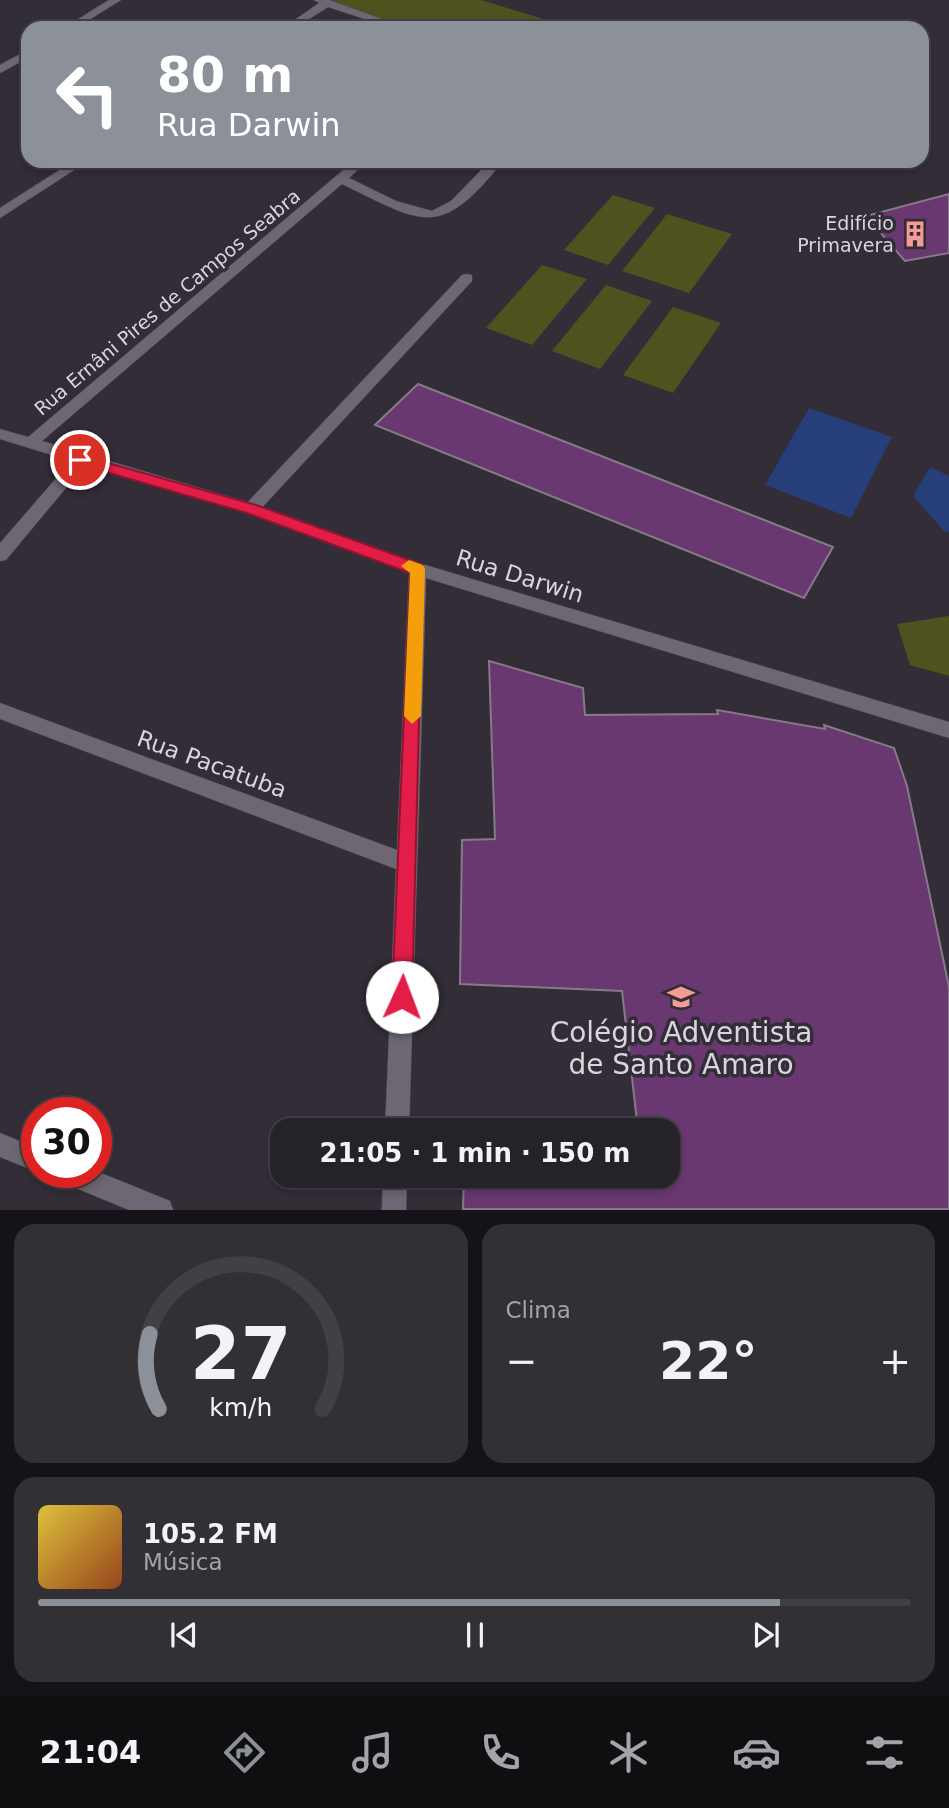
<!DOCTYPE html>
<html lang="pt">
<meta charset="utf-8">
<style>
:root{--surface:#262229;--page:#322f35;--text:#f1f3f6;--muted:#a4a4a8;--line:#423f46;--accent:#8c9099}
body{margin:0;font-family:"DejaVu Sans",sans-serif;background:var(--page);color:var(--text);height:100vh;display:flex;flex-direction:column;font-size:26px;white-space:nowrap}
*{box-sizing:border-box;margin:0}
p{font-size:23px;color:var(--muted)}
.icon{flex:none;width:38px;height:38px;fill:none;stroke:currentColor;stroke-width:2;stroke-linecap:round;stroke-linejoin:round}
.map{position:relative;height:1210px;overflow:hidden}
.details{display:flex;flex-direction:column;gap:14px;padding:14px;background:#151317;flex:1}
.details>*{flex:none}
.top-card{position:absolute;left:21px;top:21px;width:908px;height:147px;border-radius:21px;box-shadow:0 4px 10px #0003,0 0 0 2px var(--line);background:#8c9099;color:#fff;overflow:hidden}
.speed{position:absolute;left:21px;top:1097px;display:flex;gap:14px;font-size:35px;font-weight:700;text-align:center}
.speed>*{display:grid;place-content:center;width:91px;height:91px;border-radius:50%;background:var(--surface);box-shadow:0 4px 10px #0003,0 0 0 2px var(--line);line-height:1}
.speed .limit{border:10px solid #d22;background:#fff;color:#111}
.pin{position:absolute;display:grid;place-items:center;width:60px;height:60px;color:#fff;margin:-30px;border:4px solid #fff;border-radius:50%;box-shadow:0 2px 7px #0007}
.me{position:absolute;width:77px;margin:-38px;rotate:2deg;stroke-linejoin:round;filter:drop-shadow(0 0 5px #0008)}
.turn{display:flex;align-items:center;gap:24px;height:147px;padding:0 21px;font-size:32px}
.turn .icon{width:91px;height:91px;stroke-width:2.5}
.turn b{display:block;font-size:49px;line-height:60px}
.big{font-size:52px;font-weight:600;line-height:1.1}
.details .widget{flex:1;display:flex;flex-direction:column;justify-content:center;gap:10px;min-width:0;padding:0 24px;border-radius:21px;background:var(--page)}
.details .dial{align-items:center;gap:0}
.dial svg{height:182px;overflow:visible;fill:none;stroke:var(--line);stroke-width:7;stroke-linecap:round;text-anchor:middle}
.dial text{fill:var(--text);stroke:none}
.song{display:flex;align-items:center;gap:21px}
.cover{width:84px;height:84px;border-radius:10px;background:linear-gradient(135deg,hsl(50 70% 55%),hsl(20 70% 35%))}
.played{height:7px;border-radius:4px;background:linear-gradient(90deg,var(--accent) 85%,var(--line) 85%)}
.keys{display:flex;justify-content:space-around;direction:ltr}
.heat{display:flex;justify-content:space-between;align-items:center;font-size:38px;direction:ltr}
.details .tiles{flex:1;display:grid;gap:14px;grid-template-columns:1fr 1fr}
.widget:last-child{grid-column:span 2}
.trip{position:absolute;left:270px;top:1118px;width:410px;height:70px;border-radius:21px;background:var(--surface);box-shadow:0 4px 10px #0003,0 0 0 2px var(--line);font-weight:600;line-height:70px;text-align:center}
.tab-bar{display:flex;height:112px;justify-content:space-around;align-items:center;background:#0f0e10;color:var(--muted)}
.tab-bar .icon{width:49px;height:49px}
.tab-bar .current{color:var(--accent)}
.tab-bar b{font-size:32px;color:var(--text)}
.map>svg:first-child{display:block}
.green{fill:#4d521e}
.water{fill:#263f7a}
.building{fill:#693870;stroke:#847b86;stroke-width:2}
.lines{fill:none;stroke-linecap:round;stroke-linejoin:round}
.service-casing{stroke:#4e4b53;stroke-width:1}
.minor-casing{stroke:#4e4b53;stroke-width:1}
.service{fill:#6c6772;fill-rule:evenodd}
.minor{fill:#6c6772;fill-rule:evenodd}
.route{fill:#e11d48;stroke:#92132f;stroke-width:2}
.slow{fill:#f59e0b}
.labels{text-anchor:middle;stroke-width:7;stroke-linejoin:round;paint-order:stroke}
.far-poi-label{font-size:19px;fill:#d8d5db;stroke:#322d37;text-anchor:end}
.far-street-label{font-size:19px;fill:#d8d5db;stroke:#322d37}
.street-label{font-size:23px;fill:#d8d5db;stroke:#322d37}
.near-poi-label{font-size:28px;fill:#d8d5db;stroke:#322d37}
</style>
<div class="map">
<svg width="949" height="1210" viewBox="0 0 949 1210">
<rect width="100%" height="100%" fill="#322d37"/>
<g class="green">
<polygon points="323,0 481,0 573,28 411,28"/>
<polygon points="613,195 655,208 608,265 564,250"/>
<polygon points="667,214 732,234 689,293 622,271"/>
<polygon points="542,265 587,279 532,345 486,328"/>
<polygon points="606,285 652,301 600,369 552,351"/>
<polygon points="673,307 721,323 673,393 623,375"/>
<polygon points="949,616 949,676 910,665 897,624"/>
</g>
<g class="water">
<polygon points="809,408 892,437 851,518 765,485"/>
<polygon points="930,467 949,476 949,532 945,532 913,496"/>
</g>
<g class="building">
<polygon points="949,194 949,253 905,261 866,216"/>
<polygon points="418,384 833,547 804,598 375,425"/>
<polygon points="489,661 583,688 585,715 718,714 717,710 825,729 824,725 894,748 907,786 949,987 949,1209 463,1209 464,1176 667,1176 667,1130 638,1130 622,991 460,984 462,840 495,839"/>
</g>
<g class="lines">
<g class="service-casing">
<polygon id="service" points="467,274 472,275 472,281 257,513 245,513 243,509 245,505 462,275"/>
</g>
<g class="minor-casing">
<g id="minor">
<polygon points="109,0 121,0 76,28 64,28"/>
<polygon points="314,0 329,0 407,28 392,28 328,7 295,28 283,28 319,3"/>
<polygon points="28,50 28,58 0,73 0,65"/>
<polygon points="74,161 88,161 0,218 0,208"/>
<path d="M354,161H367L349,178L396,201L432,211L451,201L490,161H503C440,240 424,224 342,184L42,441L257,505L422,564L949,722V738L426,578L409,1130H385L396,869L0,719V703L397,850L409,573L246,513L85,465L6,560L0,561V543L71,461L0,439V429L28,437Z"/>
<polygon points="0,1133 37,1148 37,1172 0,1157"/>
<polygon points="96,1171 170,1201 173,1210 129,1210 59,1181 56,1172"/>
<polygon points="383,1176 407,1176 406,1210 382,1210"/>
</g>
</g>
<use href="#service" class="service"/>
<use href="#minor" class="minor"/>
</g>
<polygon class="route" points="80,455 256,505 423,565 412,997 409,1004 402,1007 395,1004 392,997 410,573 247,513 75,463 75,456"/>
<polygon class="slow" points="409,560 423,565 425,569 421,716 412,724 404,716 410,573 401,566"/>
<defs>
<g id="building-bare" transform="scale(2.1)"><path d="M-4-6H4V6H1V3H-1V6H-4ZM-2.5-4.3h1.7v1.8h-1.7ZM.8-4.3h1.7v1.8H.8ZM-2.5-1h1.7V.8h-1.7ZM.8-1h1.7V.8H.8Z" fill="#f59b96" stroke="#322d37" stroke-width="2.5" paint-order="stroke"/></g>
<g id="school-bare" transform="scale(2.1)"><path d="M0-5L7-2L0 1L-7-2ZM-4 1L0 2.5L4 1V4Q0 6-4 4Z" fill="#f59b96" stroke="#322d37" stroke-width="2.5" paint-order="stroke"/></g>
</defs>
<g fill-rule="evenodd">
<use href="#building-bare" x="915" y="234"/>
<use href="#school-bare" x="681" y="997"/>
</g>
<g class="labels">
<g class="far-poi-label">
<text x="894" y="230">Edifício<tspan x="894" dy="22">Primavera</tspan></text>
</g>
<g class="far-street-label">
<text transform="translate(167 302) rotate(-40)" y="7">Rua Ernâni Pires de Campos Seabra</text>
</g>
<g class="street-label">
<text transform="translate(520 576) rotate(17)" y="8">Rua Darwin</text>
<text transform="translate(212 764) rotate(20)" y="8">Rua Pacatuba</text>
</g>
<g class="near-poi-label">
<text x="681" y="1042">Colégio Adventista<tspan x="681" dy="32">de Santo Amaro</tspan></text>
</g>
</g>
</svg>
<div class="speed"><div class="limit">30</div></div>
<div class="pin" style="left:80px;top:460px;background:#d93025"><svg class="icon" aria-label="arrive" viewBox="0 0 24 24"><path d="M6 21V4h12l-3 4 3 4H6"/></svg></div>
<svg class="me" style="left:402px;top:997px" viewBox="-20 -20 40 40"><circle r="19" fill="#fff"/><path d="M0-13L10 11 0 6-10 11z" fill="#e11d48"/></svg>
<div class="trip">21:05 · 1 min · 150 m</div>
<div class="top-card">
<div class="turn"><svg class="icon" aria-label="left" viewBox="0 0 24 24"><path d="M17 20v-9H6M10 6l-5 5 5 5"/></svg><div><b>80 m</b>Rua Darwin</div></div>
</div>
</div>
<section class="details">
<div class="tiles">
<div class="widget dial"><svg viewBox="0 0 100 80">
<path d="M14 69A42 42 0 1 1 86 69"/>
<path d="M14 69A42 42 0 0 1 10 36" stroke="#8c9099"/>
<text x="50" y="56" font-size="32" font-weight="700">27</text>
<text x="50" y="72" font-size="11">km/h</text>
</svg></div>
<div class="widget"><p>Clima</p>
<div class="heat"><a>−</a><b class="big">22°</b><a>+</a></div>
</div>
<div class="widget">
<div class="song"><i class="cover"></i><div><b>105.2 FM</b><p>Música</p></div></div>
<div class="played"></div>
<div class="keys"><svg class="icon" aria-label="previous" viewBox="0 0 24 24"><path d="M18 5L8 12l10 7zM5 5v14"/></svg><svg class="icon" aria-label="pause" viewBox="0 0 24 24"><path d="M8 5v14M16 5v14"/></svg><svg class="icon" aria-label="next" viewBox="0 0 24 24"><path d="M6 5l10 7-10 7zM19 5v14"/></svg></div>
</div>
</div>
</section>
<nav class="tab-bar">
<b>21:04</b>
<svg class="icon current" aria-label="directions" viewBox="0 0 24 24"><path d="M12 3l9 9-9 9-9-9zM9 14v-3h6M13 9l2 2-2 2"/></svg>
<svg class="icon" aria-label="music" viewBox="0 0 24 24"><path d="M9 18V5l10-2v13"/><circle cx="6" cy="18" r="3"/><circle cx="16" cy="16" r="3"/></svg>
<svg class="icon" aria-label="phone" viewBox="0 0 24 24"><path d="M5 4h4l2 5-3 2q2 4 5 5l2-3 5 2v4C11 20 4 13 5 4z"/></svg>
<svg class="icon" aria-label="climate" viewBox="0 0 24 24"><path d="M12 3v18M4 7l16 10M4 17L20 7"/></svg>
<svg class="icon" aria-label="car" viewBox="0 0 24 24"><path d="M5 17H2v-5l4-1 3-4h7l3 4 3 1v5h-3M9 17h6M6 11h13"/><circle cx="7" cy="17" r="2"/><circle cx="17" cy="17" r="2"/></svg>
<svg class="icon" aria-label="filters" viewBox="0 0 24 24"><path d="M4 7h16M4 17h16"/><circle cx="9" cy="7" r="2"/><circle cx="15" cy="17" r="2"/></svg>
</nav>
